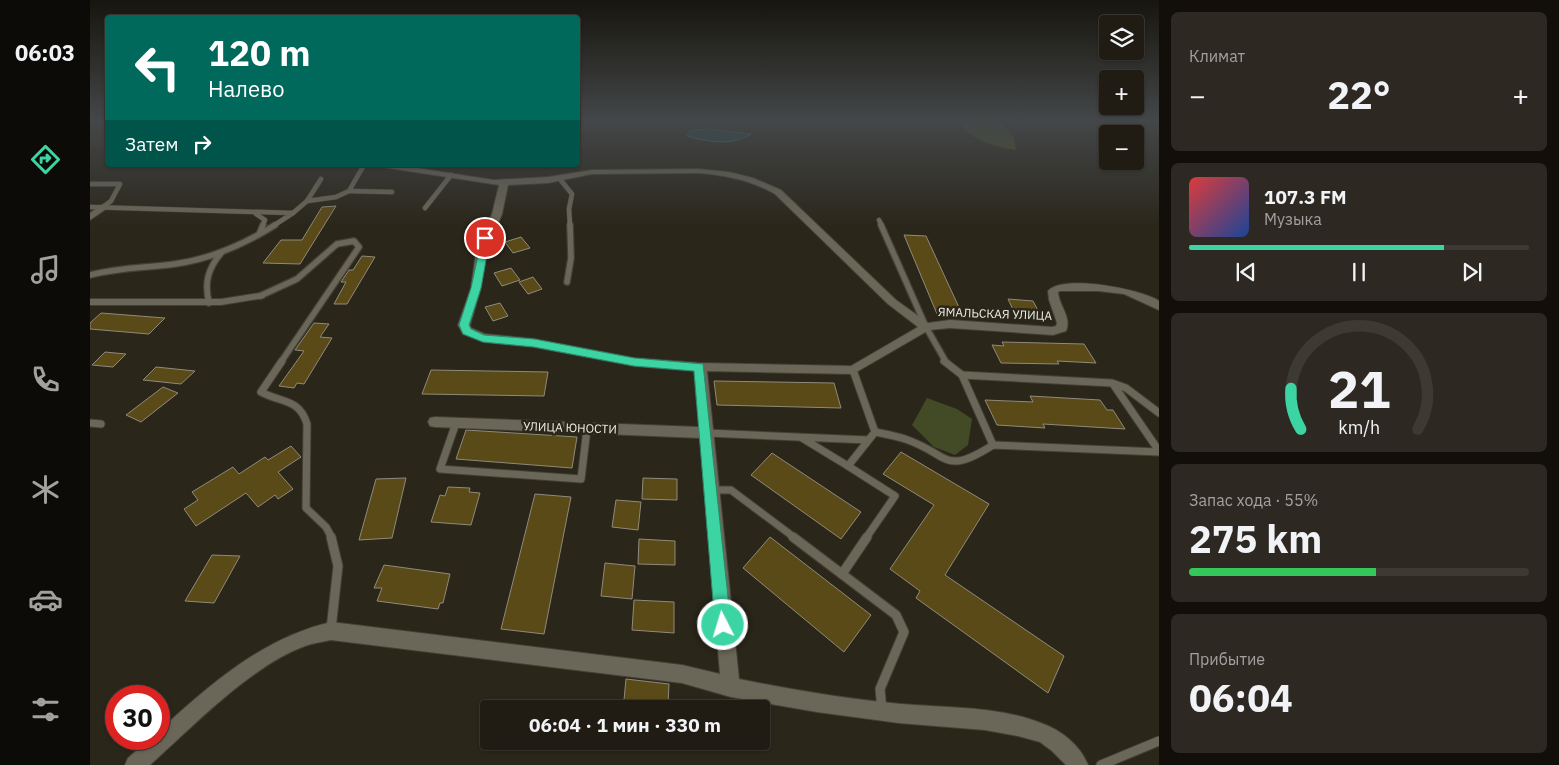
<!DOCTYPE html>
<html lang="ru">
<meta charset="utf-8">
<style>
:root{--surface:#201c14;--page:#2d2922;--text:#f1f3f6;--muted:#a2a1a0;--line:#3d3a34;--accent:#3dd4a3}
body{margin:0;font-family:"IBM Plex Sans",sans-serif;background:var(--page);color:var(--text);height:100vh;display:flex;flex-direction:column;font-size:19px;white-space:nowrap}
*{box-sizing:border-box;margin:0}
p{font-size:16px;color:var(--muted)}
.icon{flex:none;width:28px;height:28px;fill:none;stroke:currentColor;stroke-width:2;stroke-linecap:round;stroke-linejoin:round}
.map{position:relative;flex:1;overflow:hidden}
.panel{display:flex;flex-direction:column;gap:12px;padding:12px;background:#120f0b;width:400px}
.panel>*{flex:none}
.banner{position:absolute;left:15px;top:15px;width:475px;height:152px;border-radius:5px;box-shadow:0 1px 4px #0004,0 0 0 1px var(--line);background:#00695c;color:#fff;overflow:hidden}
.buttons{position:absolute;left:1009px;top:15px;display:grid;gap:10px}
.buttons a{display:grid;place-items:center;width:45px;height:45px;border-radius:5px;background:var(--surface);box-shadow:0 1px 4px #0004,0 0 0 1px var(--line);font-size:25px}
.speed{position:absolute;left:15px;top:685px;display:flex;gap:10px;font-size:25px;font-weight:700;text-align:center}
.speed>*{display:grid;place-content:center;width:65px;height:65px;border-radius:50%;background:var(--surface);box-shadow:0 1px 4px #0004,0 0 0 1px var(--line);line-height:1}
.speed .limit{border:8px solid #d22;background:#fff;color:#111}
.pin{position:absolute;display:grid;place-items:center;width:42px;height:42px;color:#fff;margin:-21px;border:2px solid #fff;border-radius:50%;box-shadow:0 1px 5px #0007}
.me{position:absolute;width:55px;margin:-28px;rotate:355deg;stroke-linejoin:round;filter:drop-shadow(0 0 4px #0008)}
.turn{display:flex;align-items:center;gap:18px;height:105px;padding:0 20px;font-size:22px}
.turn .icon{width:65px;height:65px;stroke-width:2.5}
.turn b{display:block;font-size:35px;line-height:42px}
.then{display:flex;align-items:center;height:48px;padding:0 20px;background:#0003;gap:10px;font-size:19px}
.big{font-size:38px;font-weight:800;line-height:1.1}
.panel .widget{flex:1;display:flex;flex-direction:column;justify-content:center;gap:8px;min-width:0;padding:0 18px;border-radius:8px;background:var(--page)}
.panel .dial{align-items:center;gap:0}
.dial svg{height:130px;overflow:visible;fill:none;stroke:var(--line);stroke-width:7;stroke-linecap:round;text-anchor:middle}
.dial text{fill:var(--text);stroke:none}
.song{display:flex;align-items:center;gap:15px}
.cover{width:60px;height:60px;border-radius:8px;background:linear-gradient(135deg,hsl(0 70% 55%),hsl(220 70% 35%))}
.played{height:5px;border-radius:2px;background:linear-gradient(90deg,var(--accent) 75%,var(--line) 75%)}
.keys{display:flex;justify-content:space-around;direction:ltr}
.heat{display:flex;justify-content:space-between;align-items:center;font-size:28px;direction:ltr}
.charge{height:8px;border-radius:4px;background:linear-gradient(90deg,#34c759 55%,var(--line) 0)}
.trip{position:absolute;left:390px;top:700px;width:290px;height:50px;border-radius:5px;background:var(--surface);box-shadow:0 1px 4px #0004,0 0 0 1px var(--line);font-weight:800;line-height:50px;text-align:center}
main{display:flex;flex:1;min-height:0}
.menu{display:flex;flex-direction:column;width:90px;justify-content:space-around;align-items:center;background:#0d0b08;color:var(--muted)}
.menu .icon{width:35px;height:35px}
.menu .active{color:var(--accent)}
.menu b{font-size:22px;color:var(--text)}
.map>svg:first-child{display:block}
.built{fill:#312b18}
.green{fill:#434b26}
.forest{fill:#485222}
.water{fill:#144c52;stroke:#567d7e}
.building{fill:#5a4a17;stroke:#8f8a7c}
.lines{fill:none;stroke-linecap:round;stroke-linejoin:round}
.lane-far3-casing{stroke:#444036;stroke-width:5.5}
.lane-far2-casing{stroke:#444036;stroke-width:8}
.lane-far1-casing{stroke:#444036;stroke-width:9}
.lane-casing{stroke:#444036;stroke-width:11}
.street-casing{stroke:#444036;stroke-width:2}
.lane-far3{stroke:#6b6758;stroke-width:4.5}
.lane-far2{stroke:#6b6758;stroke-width:5.5}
.lane-far1{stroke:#6b6758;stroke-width:7}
.lane{stroke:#6b6758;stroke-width:9}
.street{fill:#6b6758;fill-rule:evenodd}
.route{fill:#3dd4a3;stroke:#288a6a}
.labels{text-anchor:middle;stroke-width:5;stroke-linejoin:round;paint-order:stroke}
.street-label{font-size:12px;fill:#f0eee6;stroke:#2a261a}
</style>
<main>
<nav class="menu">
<b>06:03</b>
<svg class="icon active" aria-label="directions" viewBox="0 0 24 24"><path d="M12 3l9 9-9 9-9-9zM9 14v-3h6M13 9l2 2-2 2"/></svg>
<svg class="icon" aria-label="music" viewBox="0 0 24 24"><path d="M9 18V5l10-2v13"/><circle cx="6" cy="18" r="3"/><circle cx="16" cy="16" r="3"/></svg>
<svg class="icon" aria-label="phone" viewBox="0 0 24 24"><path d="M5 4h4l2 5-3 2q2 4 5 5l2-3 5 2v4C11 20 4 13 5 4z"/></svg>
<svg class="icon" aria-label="climate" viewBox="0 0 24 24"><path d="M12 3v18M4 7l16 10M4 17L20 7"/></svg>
<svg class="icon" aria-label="car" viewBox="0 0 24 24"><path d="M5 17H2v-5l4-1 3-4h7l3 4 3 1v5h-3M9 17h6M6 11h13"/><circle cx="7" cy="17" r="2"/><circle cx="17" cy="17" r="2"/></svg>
<svg class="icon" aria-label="filters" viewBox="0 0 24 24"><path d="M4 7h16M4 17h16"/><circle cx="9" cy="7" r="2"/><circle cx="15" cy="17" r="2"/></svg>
</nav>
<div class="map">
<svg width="1069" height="765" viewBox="0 0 1069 765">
<rect width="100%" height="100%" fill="#2a261a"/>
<polygon class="built" points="0,120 17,120 17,149 0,148"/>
<polygon class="green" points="837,398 867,409 882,419 878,445 865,455 844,447 822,425"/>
<path class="forest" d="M869,120H909L924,138L926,150C907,147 877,140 869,120Z"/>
<path class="water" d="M619,129L661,134C643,146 617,142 597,136L600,130Z"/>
<g class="building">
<polygon points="246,206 210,264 173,263 191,240 212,240 232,207"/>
<polygon points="814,235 836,236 873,316 847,314"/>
<polygon points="431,237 440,248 423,253 415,242"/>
<polygon points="272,256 285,257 257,304 244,304 256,282 251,282 259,270 263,270"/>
<polygon points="421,268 430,280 412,286 404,273"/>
<polygon points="443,277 452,289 438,294 429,282"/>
<polygon points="918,299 943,301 951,316 925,314"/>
<polygon points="410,303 418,316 403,321 395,307"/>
<polygon points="11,313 75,318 59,334 0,329 0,323"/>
<polygon points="224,323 239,324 230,337 242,338 214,384 207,383 204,388 189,386 214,351 205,350"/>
<polygon points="912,342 994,344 1006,363 967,361 969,364 911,363 902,345 914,346"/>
<polygon points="15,352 36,354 23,367 2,365"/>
<polygon points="66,367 105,371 91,384 53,380"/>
<polygon points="341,370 458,372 454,396 332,394"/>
<polygon points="624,381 744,383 751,408 627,405"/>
<polygon points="73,387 88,393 51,422 36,415"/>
<polygon points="940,396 1010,400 1017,410 1023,410 1035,429 953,424 955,428 907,425 895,400 943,402"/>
<polygon points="376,430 487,437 482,468 366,459"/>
<polygon points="201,446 211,457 188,472 203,489 188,499 185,495 168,507 156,493 106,526 94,509 108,500 102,492 143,467 149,474 175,457 178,460"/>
<polygon points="811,452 899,504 855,575 974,656 958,693 826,598 830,591 800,569 844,505 793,474"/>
<polygon points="682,453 771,512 751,539 661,475"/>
<polygon points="316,478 302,538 269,540 286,479"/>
<polygon points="553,478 587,479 587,500 552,499"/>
<polygon points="358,487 380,488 379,492 390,493 381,525 341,522 350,495 355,496"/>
<polygon points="445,494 481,497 454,634 411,629"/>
<polygon points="526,500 551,502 548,530 522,527"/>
<polygon points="680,537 781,615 754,652 653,568"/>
<polygon points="549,539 585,541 585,565 548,564"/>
<polygon points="122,555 150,556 124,603 95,601"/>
<polygon points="515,563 545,566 542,599 511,596"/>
<polygon points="294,565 360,574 353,603 350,603 348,609 287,601 292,588 284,588"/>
<polygon points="544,600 584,602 584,633 542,630"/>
<polygon points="536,679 579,684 578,704 534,700"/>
</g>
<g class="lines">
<g class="lane-far3-casing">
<g id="lane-far3">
<polyline points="469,178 482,194 479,209 480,226"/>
<polyline points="0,184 30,184 21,201 13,207"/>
<polyline points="259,191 302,192"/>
<polyline points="217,201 231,179"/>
<polyline points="0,207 203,213 183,226"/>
<polyline points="335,208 361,175"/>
<polyline points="203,213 217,201 246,197 259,191 274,165"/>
<polyline points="166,214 175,220 172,226"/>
<polyline points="789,220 792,226"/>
</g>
</g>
<g class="lane-far2-casing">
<g id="lane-far2">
<polyline points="791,225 836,327 856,362"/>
<polyline points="170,232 173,225"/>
<path d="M0,275C31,267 55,268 85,264C120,259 155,244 185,225"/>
<polyline points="477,282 481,258 480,225"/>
<polyline points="170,296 207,279 247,244 264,241 269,247 191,362"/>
<path d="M119,303C114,282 118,269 131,253"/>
</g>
</g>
<g class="lane-far1-casing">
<g id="lane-far1">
<path d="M192,361L171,392C191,403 209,398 217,424L216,508L236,527L242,538"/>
<polyline points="854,361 872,375 1022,383 1036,388 1069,413"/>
<polyline points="763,370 785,432 758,466 805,496 776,538"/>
<polyline points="872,375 903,445"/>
<polyline points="1023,384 1069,451"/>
<polyline points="0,423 11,424"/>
<polyline points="366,423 350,469 491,479 497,429"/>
<path d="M785,432C795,434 806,436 815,439C860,454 853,477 903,445L1069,452"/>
<polyline points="617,433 778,440"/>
<polyline points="712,438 758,466"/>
<polyline points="622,490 641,490 705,538"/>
</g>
</g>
<g class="lane-casing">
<g id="lane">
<polyline points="703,537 806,615 814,632 790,689 792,710"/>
<polyline points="752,574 777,537"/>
<polyline points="241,629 248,566 241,537"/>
<polyline points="1011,765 1069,741"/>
</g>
</g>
<g class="street-casing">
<g id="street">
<path d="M288,165H307L404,180L458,177L502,170L608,169L639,172L663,178L691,190L806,300L838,323L860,320L962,327L966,326L967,323L959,300L958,291C973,274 1051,289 1069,301V310L1034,294L1008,291H970L968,292C969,306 982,317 976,331L963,335L860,328L839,330L763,374L617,371L649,679C702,690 757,699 811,704C857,708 908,706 951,723C971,730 990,745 998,765H976L962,751L950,742L928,736L895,730L809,723L727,712L641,697L592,683L241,640C232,642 223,643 215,646C162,665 102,727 60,765H35L38,758L60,739H69V731C120,685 172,638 241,622L592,665L630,674L610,438L345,427L340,426L338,422L340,418L345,417L609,427L604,371L544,366L444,347L393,342L373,334L368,325L381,288L386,252L402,214L409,185L292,167ZM608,173C635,175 661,180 685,194L798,304L828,327L761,366L610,363L544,358L444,339L395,334L381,328L380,325L391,288L396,252L412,214L418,185L458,183L502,174Z"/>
<polygon points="13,204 16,205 16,209 0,220 0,213"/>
<polygon points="170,293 175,296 174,298 131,305 0,305 0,299 131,299"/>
</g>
</g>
<use href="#lane-far3" class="lane-far3"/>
<use href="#lane-far2" class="lane-far2"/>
<use href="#lane-far1" class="lane-far1"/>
<use href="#lane" class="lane"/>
<use href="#street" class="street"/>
</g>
<linearGradient id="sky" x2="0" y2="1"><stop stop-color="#17150e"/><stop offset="0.53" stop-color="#444749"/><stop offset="1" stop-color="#444749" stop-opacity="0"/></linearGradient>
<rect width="1069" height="227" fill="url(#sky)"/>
<polygon class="route" points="392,237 400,238 391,288 379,325 381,329 394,335 444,339 544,358 613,364 641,625 639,631 633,633 628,631 625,625 604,371 544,366 444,347 393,342 373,334 369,325 381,288"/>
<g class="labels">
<g class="street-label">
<text transform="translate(905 314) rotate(2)" y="4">ЯМАЛЬСКАЯ УЛИЦА</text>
<text transform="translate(480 428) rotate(2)" y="4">УЛИЦА ЮНОСТИ</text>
</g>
</g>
</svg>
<div class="buttons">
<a><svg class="icon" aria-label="layers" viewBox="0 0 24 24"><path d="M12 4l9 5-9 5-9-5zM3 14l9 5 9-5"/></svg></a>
<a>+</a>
<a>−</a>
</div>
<div class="speed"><div class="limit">30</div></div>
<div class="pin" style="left:395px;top:238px;background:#d93025"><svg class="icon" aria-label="arrive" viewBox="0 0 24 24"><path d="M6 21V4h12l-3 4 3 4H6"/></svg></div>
<svg class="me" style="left:633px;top:625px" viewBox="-20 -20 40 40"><circle r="17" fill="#3dd4a3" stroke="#fff" stroke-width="3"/><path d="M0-11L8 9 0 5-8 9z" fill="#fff"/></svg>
<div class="trip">06:04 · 1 мин · 330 m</div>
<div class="banner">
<div class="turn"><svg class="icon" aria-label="left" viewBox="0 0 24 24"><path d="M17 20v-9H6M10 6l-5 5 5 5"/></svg><div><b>120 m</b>Налево</div></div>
<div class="then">Затем<svg class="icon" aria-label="right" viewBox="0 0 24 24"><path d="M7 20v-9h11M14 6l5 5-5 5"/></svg></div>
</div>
</div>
<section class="panel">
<div class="widget"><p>Климат</p>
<div class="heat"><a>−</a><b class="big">22°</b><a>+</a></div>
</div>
<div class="widget">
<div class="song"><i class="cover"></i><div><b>107.3 FM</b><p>Музыка</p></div></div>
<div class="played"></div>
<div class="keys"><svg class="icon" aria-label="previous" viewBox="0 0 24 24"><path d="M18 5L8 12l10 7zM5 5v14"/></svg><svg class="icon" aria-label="pause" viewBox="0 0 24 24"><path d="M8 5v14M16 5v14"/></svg><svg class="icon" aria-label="next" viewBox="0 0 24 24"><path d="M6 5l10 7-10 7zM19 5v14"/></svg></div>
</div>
<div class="widget dial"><svg viewBox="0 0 100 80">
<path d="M14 69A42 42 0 1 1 86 69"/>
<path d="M14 69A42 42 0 0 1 8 44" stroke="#3dd4a3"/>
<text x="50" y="56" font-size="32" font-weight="700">21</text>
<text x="50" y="72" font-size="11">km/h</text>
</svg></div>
<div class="widget"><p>Запас хода · 55%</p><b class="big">275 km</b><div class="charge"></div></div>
<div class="widget"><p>Прибытие</p><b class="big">06:04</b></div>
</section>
</main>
